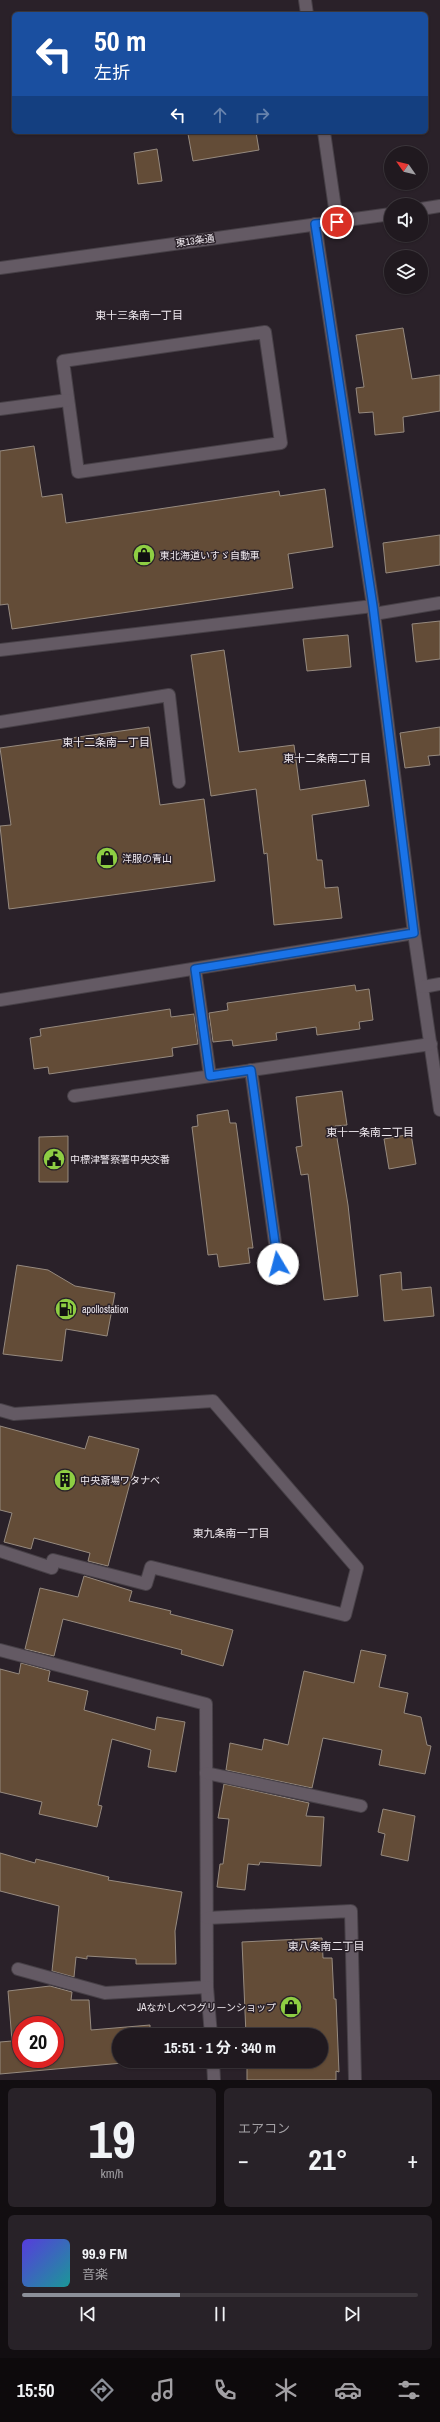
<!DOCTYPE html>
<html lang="ja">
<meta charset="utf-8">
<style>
:root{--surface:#20191f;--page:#282228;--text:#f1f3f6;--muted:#a2a0a4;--line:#3d383d;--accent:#8c9099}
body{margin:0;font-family:"Archivo Narrow","Noto Sans JP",sans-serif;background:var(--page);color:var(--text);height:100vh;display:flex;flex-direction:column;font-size:15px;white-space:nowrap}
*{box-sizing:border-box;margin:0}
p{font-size:13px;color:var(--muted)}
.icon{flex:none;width:22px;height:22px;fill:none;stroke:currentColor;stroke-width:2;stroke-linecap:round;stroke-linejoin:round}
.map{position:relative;height:2080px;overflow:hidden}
.sheet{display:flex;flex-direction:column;gap:8px;padding:8px;background:#120e11;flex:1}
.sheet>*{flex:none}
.hud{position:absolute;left:12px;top:12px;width:416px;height:122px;border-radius:6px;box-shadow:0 1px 3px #0004,0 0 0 1px var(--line);background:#1a4fa0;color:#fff;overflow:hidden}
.needle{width:26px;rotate:304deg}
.tools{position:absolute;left:384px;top:146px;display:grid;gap:8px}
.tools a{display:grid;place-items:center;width:44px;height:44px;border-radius:50%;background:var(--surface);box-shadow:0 1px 3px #0004,0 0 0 1px var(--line);font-size:20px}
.speed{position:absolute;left:12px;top:2016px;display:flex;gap:8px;font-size:20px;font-weight:700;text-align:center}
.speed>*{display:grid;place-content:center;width:52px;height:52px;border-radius:50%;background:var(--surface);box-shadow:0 1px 3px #0004,0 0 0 1px var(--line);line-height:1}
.speed .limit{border:6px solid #d22;background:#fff;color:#111}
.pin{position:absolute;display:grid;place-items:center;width:34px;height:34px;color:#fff;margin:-17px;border:2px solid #fff;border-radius:50%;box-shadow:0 1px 4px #0007}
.me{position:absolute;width:44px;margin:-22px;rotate:352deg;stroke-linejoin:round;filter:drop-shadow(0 0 3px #0008)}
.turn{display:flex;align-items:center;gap:14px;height:84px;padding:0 16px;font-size:18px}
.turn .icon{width:52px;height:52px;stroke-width:2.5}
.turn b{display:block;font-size:28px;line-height:34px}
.lanes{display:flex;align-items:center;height:38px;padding:0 16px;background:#0003;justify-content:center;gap:20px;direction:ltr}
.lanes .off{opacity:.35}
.big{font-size:30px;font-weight:700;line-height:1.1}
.sheet .card{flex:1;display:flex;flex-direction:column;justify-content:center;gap:6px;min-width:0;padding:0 14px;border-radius:6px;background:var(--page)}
.sheet .dial{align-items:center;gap:0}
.dial b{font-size:52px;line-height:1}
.song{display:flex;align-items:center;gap:12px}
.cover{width:48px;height:48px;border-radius:6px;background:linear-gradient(135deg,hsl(250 70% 55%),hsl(180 70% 35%))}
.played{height:4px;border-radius:2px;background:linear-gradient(90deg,var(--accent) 40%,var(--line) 40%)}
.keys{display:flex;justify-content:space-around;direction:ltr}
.heat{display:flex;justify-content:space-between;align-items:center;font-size:22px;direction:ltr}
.sheet .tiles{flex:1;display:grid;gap:8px;grid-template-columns:1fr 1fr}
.card:last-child{grid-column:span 2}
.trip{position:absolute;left:112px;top:2028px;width:216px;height:40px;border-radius:20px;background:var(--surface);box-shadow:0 1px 3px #0004,0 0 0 1px var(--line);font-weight:700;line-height:40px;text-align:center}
.tabs{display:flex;height:64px;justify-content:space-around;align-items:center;background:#0d0a0c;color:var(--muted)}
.tabs .icon{width:28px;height:28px}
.tabs .active{color:var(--accent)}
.tabs b{font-size:18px;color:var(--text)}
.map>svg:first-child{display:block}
.building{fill:#634c37;stroke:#968a7f;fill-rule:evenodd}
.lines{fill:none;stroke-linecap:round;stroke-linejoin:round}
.minor-casing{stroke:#474047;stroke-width:14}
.minor{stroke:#645a64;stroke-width:12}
.route-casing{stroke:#114b97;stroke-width:10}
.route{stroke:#1a73e8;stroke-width:7}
.labels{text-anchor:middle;stroke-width:3;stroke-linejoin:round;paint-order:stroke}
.street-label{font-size:10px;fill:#efe9ef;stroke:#2a2129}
.poi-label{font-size:10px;fill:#efe9ef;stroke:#2a2129;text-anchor:start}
.neighbourhood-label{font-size:11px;fill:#efe9ef;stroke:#2a2129}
</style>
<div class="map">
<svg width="440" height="2080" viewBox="0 0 440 2080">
<rect width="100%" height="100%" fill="#2a2129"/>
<g class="building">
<polygon points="202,132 256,132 259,150 193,161 188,134"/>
<polygon points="157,149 162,181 138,184 134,153"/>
<polygon points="403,328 412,379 440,375 440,411 403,417 404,432 375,435 373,412 359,413 356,388 364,387 356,335"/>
<polygon points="34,446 42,497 62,494 66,523 279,491 280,496 325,489 333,547 288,554 293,588 12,629 8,604 0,605 0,451"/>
<polygon points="440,535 440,565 386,573 383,543"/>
<polygon points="440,621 440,659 416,662 412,624"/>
<polygon points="348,635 351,667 307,671 303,639"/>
<polygon points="224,650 239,752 294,745 300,790 365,780 369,806 312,815 317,860 322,860 325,888 338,887 342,918 274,925 267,853 264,854 256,789 211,796 191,655"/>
<polygon points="149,727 160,805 204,799 215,881 9,909 0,826 11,825 0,748"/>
<polygon points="440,727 440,755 428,756 430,765 405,768 400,733"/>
<polygon points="355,985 356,991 369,989 373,1020 359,1022 360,1029 317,1035 316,1027 276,1033 277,1040 233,1046 232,1040 213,1042 209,1013 228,1010 227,1003"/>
<polygon points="170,1009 171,1017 194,1014 198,1044 172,1048 173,1056 49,1074 48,1067 34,1069 30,1038 41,1036 40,1029"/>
<polygon points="342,1091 347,1125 335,1126 348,1205 358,1296 324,1300 308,1174 301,1175 296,1147 302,1146 296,1097"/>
<polygon points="228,1110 230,1123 236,1123 253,1248 248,1248 250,1263 219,1267 217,1254 208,1255 192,1127 198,1126 197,1115"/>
<polygon points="411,1134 416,1164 389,1169 384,1139"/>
<polygon points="68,1136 68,1182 39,1182 39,1137"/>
<polygon points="17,1265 48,1270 75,1286 115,1293 107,1336 66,1329 62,1361 3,1354"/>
<polygon points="401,1272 402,1290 431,1287 434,1316 384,1321 380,1275"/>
<polygon points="0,1426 85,1449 89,1436 139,1449 108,1566 88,1561 90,1553 34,1538 31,1549 4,1542 12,1513 0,1510"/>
<polygon points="84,1576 132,1591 129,1601 171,1611 170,1614 233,1630 223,1666 181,1654 182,1650 63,1619 54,1656 25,1649 40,1588 78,1597"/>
<polygon points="361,1650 386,1655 379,1687 408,1693 404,1713 421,1717 427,1745 431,1746 425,1774 379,1765 382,1750 323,1738 312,1788 226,1770 230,1743 262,1750 264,1739 288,1745 304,1671 354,1683"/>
<polygon points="21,1663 50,1671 48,1681 88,1691 84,1710 155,1730 157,1717 185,1722 176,1772 148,1767 151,1750 112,1739 98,1805 102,1806 97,1827 39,1814 42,1802 0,1792 0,1669 19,1674"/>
<polygon points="224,1784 309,1803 306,1816 324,1817 321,1866 260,1862 259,1865 248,1864 245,1890 217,1887 220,1864 223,1864 229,1819 218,1818"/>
<polygon points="383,1809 415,1816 408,1861 381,1855 385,1834 378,1832"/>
<polygon points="0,1853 35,1863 36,1859 109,1877 108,1880 182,1892 175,1931 176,1964 136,1964 136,1959 87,1956 87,1959 76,1957 74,1977 52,1971 59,1906 0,1891"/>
<polygon points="322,1938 323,1958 332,1958 334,1999 336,1999 339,2072 336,2071 336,2080 247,2080 247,2061 321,2061 321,2035 246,2035 242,1942"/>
<path d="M50,1986L72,1992L71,2000H89L91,2030L150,2025V2035H119V2061H145L0,2074V2042L12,2041L8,1991ZM21,2025H55V2059H21Z"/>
</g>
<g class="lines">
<g class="minor-casing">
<g id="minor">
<polyline points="305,0 307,14"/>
<polyline points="324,132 337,222"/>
<polyline points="421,209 440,206"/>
<polyline points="315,224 373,606 414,933 440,1110"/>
<polyline points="0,268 391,214"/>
<polygon points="265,332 281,443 78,472 63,361"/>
<polyline points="0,409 68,400"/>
<polyline points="374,614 440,603"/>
<polyline points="0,650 373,606"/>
<polyline points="0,722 169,695 179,782"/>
<polyline points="195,969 210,1076"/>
<polyline points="423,987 440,984"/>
<polyline points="0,1000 414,933"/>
<polyline points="251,1070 278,1264"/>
<polyline points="74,1096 431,1044"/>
<polyline points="0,1410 14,1414 213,1401 357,1568 345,1615 151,1567 146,1584 53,1560 52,1568 0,1551"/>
<polyline points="0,1650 206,1704 207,1987 211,2035"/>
<polyline points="206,1773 361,1806"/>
<polyline points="207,1918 351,1911 355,2080"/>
<polyline points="18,1969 105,1993 207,1987"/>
<polyline points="213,2061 214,2080"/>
</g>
</g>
<use href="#minor" class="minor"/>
</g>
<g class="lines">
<g class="route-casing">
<polyline id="route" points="278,1264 251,1070 210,1076 195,969 414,933 373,606 315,224 337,222"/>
</g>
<use href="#route" class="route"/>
</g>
<defs>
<g id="shop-disc" transform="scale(1.15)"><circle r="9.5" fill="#8ece43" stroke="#2a2129"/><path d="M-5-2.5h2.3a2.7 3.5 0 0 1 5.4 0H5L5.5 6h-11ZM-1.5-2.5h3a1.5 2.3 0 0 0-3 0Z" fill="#111"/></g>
<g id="civic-disc" transform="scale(1.15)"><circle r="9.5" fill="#8ece43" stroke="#2a2129"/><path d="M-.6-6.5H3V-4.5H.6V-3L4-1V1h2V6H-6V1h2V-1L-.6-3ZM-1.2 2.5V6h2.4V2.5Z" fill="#111"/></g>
<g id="fuel-disc" transform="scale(1.15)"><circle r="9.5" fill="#8ece43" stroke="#2a2129"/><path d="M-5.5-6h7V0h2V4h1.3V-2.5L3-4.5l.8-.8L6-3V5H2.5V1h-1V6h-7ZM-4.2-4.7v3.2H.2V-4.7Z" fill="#111"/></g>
<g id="building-disc" transform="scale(1.15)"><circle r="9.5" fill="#8ece43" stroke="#2a2129"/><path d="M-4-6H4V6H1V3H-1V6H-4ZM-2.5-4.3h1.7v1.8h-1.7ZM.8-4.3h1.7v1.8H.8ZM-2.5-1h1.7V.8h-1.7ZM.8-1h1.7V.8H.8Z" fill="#111"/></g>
</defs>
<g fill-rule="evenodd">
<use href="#shop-disc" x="144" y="555"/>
<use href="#shop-disc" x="107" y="858"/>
<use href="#civic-disc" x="54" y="1159"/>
<use href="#fuel-disc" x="66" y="1309"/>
<use href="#building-disc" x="65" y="1480"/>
<use href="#shop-disc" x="291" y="2007"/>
</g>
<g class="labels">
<g class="street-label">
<text transform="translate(195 240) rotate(-8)" y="4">東13条通</text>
</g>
<g class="poi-label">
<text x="160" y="559">東北海道いすゞ自動車</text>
<text x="122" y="862">洋服の青山</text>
<text x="70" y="1163">中標津警察署中央交番</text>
<text x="82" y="1313">apollostation</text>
<text x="80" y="1484">中央斎場ワタナベ</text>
<text x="276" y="2011" text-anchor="end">JAなかしべつグリーンショップ</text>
</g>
<g class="neighbourhood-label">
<text x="139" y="319">東十三条南一丁目</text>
<text x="106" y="746">東十二条南一丁目</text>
<text x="327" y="762">東十二条南二丁目</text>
<text x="370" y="1136">東十一条南二丁目</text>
<text x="231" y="1537">東九条南一丁目</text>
<text x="326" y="1950">東八条南二丁目</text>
</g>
</g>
</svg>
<div class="tools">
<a><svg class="needle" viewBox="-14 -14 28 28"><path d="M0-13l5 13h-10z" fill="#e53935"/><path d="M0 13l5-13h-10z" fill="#a2a0a4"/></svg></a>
<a><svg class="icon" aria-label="sound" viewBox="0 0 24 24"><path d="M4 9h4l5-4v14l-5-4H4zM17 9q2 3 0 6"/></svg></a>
<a><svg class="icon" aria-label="layers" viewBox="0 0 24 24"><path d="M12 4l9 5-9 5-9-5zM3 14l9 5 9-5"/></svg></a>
</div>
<div class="speed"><div class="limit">20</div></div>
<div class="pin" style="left:337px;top:222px;background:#d93025"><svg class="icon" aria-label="arrive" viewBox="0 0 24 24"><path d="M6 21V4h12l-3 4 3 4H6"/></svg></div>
<svg class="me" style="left:278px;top:1264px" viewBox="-20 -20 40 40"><circle r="19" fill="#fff"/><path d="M0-13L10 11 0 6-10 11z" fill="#1a73e8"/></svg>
<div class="trip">15:51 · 1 分 · 340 m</div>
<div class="hud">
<div class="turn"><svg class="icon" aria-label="left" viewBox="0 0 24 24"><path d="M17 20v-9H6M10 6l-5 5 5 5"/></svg><div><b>50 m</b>左折</div></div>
<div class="lanes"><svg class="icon" aria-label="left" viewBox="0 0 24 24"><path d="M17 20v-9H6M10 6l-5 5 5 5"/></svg><svg class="icon off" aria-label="ahead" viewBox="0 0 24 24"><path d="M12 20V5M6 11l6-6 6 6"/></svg><svg class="icon off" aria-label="right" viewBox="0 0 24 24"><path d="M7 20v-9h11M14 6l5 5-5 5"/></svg></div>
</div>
</div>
<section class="sheet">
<div class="tiles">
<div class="card dial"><b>19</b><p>km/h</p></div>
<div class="card"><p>エアコン</p>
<div class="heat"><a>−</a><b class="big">21°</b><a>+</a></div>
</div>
<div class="card">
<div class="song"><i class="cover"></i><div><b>99.9 FM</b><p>音楽</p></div></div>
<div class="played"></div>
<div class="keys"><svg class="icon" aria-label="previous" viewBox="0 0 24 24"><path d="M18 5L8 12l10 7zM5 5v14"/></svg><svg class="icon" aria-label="pause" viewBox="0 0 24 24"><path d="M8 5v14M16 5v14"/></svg><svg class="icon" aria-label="next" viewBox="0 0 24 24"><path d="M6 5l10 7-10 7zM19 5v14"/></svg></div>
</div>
</div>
</section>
<nav class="tabs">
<b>15:50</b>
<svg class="icon active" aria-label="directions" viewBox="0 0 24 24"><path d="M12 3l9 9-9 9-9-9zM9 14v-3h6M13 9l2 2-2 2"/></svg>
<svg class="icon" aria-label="music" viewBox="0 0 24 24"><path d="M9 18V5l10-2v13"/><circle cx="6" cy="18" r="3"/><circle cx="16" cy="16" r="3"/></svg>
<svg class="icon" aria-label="phone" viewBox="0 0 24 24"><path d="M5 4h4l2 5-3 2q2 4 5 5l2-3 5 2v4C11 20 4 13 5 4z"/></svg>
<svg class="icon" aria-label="climate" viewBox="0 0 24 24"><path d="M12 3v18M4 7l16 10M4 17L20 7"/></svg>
<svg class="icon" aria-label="car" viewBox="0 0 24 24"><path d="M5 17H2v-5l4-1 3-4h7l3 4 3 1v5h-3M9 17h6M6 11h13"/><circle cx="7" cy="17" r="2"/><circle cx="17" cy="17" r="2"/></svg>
<svg class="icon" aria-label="filters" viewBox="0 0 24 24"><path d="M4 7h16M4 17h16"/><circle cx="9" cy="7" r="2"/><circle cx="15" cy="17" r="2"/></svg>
</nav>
